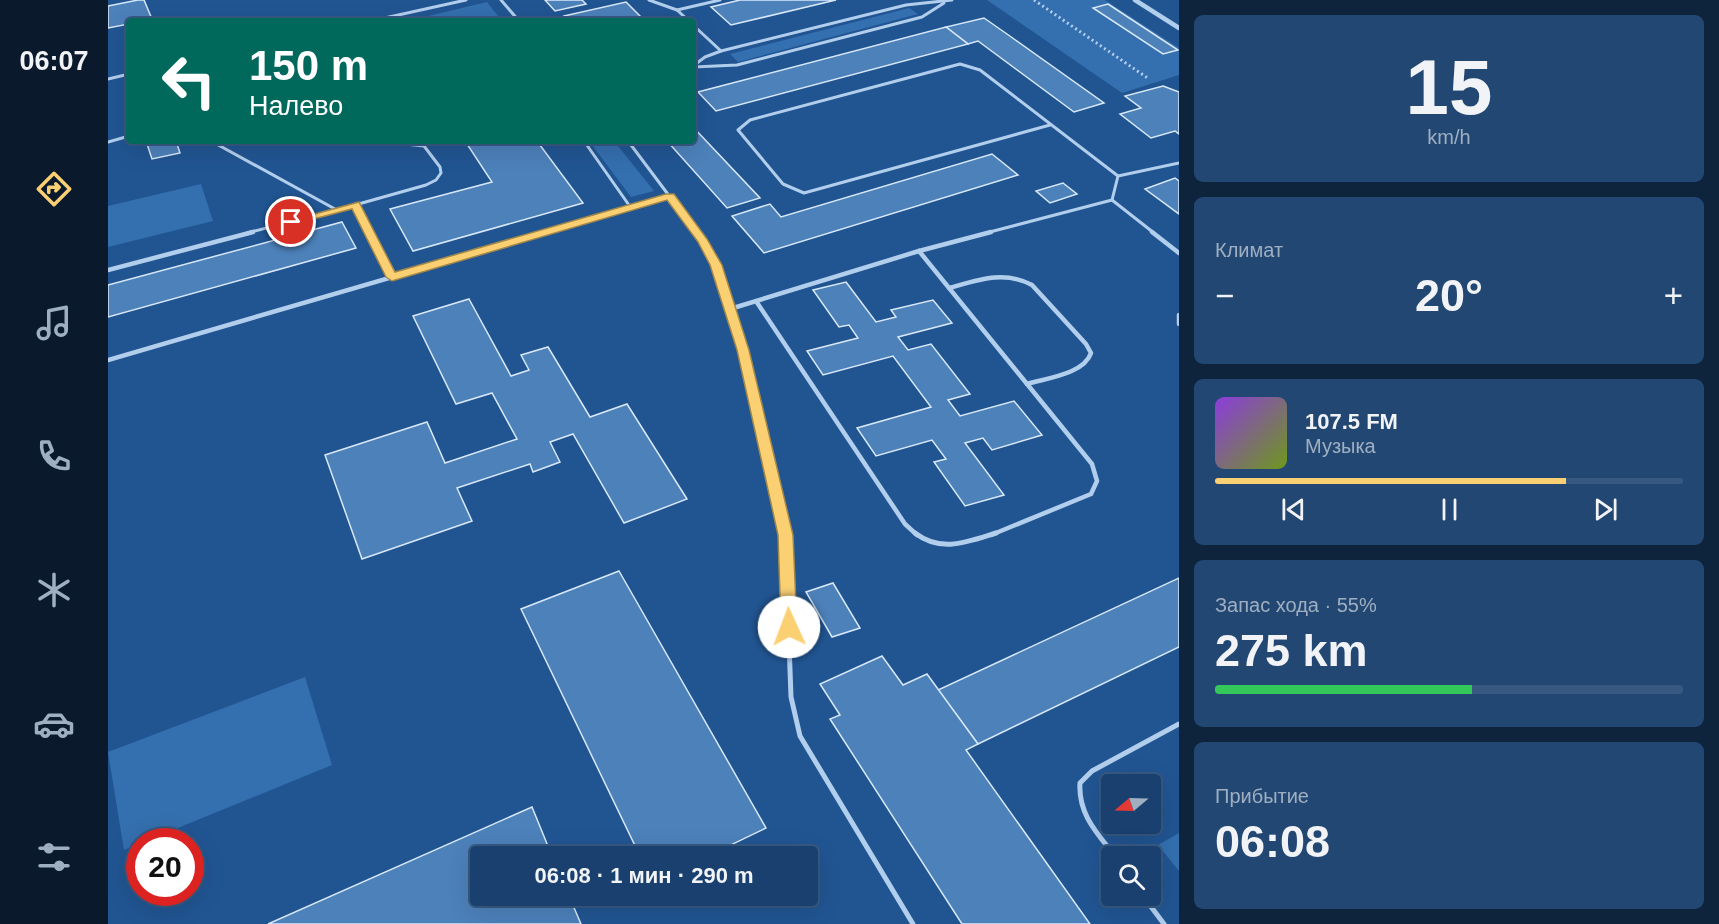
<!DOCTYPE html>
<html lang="ru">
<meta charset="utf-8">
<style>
:root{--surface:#19406e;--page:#224773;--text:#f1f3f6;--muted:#9fafc2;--line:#375981;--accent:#fad073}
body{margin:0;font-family:Helvetica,sans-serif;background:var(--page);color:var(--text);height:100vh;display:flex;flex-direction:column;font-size:22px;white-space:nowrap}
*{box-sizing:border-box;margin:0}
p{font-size:20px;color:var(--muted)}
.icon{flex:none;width:33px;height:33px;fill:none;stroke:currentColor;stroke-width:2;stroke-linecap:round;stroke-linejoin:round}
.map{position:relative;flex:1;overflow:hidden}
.details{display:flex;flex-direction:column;gap:15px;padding:15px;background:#0e233c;width:540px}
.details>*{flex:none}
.banner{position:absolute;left:18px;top:18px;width:570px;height:126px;border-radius:6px;box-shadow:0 6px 24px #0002,0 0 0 2px var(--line);background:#00695c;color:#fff;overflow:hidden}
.needle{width:39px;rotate:251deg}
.fabs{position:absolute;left:993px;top:774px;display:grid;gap:12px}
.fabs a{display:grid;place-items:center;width:60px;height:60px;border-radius:6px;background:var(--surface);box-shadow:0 6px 24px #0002,0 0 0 2px var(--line);font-size:30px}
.speed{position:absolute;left:18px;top:828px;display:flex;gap:12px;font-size:30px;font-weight:700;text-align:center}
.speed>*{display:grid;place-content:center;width:78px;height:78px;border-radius:50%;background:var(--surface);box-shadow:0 6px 24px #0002,0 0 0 2px var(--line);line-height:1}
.speed .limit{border:9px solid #d22;background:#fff;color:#111}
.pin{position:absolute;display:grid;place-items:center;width:51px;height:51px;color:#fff;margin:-26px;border:3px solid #fff;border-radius:50%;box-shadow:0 2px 6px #0007}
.me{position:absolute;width:66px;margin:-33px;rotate:358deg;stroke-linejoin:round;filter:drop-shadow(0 0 4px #0008)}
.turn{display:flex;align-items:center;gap:21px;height:126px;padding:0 24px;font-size:27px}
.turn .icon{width:78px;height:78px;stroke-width:2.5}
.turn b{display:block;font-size:42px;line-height:51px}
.big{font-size:45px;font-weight:700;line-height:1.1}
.details .widget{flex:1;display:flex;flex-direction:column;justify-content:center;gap:9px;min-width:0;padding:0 21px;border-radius:9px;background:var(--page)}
.details .dial{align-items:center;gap:0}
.dial b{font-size:78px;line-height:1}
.song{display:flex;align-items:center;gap:18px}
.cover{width:72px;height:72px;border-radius:9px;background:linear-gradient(135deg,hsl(270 70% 55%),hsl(80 70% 35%))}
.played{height:6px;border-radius:3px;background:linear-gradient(90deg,var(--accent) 75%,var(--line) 75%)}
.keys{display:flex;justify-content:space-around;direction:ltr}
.heat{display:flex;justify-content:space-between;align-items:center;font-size:33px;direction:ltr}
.charge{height:9px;border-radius:4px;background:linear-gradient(90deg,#34c759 55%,var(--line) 0)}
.trip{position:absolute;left:362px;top:846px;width:348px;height:60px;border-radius:6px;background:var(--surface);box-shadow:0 6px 24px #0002,0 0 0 2px var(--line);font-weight:700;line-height:60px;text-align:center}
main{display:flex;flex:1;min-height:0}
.tab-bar{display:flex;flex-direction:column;width:108px;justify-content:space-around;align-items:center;background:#0a1a2c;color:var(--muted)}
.tab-bar .icon{width:42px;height:42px}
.tab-bar .current{color:var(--accent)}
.tab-bar b{font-size:27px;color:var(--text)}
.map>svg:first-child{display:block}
.green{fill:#346faf}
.building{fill:#4d81ba;stroke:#d8e8f9;stroke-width:1.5}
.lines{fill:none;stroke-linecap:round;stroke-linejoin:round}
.path{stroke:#b2ceed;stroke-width:3;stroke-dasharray:2 3;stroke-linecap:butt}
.service-far2{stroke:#b2ceed;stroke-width:3}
.service-far1{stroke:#b2ceed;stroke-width:4.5}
.service{stroke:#b2ceed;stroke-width:5}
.minor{stroke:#b2ceed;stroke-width:4.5}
.route{fill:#fad073;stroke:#a2874b;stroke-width:1.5}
</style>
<main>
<nav class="tab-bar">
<b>06:07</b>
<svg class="icon current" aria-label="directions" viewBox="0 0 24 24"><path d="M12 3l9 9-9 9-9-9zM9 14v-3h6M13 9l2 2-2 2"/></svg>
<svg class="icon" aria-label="music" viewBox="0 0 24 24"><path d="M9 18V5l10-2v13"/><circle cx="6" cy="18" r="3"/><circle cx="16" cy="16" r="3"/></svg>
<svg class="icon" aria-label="phone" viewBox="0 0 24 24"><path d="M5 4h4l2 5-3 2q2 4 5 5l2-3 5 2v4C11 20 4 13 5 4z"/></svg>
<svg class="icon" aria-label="climate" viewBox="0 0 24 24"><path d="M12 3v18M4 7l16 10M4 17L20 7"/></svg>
<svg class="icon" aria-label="car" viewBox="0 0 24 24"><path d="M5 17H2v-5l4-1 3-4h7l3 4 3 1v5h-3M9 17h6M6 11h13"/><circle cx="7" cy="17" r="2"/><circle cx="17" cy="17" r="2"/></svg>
<svg class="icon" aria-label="filters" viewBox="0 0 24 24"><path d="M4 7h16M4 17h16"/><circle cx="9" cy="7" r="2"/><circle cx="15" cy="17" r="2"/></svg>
</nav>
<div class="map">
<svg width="1071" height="924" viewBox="0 0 1071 924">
<rect width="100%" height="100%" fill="#215592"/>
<g class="green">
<polygon points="879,0 997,0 1071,48 1071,75 1014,93"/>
<polygon points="379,2 394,21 299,21"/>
<polygon points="801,8 810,14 630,62 622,54"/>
<polygon points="481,141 506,141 546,191 523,197"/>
<polygon points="93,184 105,221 0,247 0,206"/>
<polygon points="197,677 224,765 16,850 0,752"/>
<polygon points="1071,833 1071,871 1050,845"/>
</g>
<g class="building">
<polygon points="30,0 36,0 44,19 21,21 21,24 0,28 0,6"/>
<polygon points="437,0 474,0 478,4 447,11"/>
<polygon points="632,0 728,0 623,25 603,7"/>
<polygon points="518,2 537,21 460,21 456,16"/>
<polygon points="1000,4 1070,50 1055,54 985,8"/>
<polygon points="876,18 899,34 996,103 966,112 870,41 860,44 838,27"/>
<polygon points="838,27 860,44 608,111 590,92"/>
<polygon points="1055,86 1071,92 1071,134 1067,131 1043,138 1012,114 1033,108 1017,96"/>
<polygon points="585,127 652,198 619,208 559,141 585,141"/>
<polygon points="38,141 68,141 72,153 44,159"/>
<polygon points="357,141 429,141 475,203 305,251 282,209 384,182"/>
<polygon points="884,154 910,175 656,253 624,216 662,204 673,217"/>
<polygon points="1067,178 1071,181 1071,214 1037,189"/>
<polygon points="955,183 969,194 942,203 928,191"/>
<polygon points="234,222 248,248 0,317 0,285"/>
<polygon points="738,282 768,322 788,317 783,310 825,300 844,323 790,337 800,350 823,344 862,394 840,400 852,416 906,401 934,435 884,450 875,438 857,443 896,495 857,506 826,462 838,459 824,440 768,456 749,428 823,407 785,356 715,375 699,351 750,338 741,325 731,327 705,290"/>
<polygon points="361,299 403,376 421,370 413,355 440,347 482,417 519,404 579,499 516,523 465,434 442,442 452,462 425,472 422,464 349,488 364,521 254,559 217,455 319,422 337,463 409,439 384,393 348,404 305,316"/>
<polygon points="511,571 658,828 600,856 532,856 413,609"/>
<polygon points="1071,578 1071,647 870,744 830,690"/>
<polygon points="725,583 752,628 724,637 698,592"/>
<polygon points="774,656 795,685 819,674 870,744 858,750 982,924 854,924 722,719 732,715 712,684"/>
<polygon points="424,807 444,856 372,856 372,896 461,896 473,924 160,924"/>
</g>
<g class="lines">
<polyline class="path" points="926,0 1041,79"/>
<g class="service-far2">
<polyline points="393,0 411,21"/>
<polyline points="541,0 569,10 581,21"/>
<polyline points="569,10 612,0"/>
<polyline points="263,21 358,0"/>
<polyline points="585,25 613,51"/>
<polyline points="585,66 597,57 613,51 798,5 844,0"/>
<polyline points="586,67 629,65 814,17 836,3"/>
<polyline points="0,79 21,74"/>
<polyline points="942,125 696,193 675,184 630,130 642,120 852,64 872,70 1010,176"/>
<polyline points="103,141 227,209"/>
<polyline points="476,141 523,208"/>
<polyline points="520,141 589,233"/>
<polyline points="0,142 21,136"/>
<polyline points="1004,200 1046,233"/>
<polyline points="139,233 247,205"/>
<polyline points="262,233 247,205 318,185 328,180 333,173 332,167 316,146 268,141"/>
<polyline points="434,233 562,196"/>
<polyline points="878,233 1004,200 1010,176 1071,163"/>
</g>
<g class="service-far1">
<polyline points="261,232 284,277"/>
<polyline points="588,232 608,265 635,350 677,535"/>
<polyline points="1044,232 1071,253"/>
<polyline points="811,251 984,464 989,481 983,494 883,535"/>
<polyline points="0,270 145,232"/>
<path d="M841,288C870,280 896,270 924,285L978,344L983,353C976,374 939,378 919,384"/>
<polyline points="648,301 797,524 809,535"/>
<polyline points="622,309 811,251 883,232"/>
<polyline points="1071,315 1071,324"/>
<polyline points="0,360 439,232"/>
</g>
<g class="service">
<polyline points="677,533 683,697 692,736 805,924"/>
<path d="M807,533C833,553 859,542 888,533"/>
<path d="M1007,856C989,833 970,814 972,783L984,771L1071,724"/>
<polyline points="1035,896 1056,924"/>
</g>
<polyline class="minor" points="1027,0 1071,28"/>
</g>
<polygon class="route" points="558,194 566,194 599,239 614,265 641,350 685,535 689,627 681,634 673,627 670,535 629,350 602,265 590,242 559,200 284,281 278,277 244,209 183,225 177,222 251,202 287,272"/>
</svg>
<div class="fabs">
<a><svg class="needle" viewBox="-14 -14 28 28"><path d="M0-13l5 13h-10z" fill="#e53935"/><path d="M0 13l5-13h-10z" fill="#9fafc2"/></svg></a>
<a><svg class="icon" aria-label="search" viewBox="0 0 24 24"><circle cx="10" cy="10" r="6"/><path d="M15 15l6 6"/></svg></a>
</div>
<div class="speed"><div class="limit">20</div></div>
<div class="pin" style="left:183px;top:222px;background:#d93025"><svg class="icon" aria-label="arrive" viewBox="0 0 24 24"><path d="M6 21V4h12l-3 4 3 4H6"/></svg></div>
<svg class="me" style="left:681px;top:627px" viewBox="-20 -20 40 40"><circle r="19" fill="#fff"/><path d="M0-13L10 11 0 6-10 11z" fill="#fad073"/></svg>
<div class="trip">06:08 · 1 мин · 290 m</div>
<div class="banner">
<div class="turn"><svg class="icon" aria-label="left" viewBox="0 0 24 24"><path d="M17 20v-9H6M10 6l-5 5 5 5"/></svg><div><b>150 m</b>Налево</div></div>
</div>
</div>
<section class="details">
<div class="widget dial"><b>15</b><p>km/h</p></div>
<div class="widget"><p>Климат</p>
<div class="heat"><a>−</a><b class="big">20°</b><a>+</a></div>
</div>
<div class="widget">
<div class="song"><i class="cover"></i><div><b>107.5 FM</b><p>Музыка</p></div></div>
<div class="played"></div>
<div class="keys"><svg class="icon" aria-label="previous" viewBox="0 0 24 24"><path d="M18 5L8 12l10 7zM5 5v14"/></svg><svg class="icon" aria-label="pause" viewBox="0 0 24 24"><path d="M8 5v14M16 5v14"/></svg><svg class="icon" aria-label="next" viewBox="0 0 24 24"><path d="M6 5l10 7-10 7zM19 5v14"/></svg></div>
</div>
<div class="widget"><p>Запас хода · 55%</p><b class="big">275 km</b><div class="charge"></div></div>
<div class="widget"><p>Прибытие</p><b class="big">06:08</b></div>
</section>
</main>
